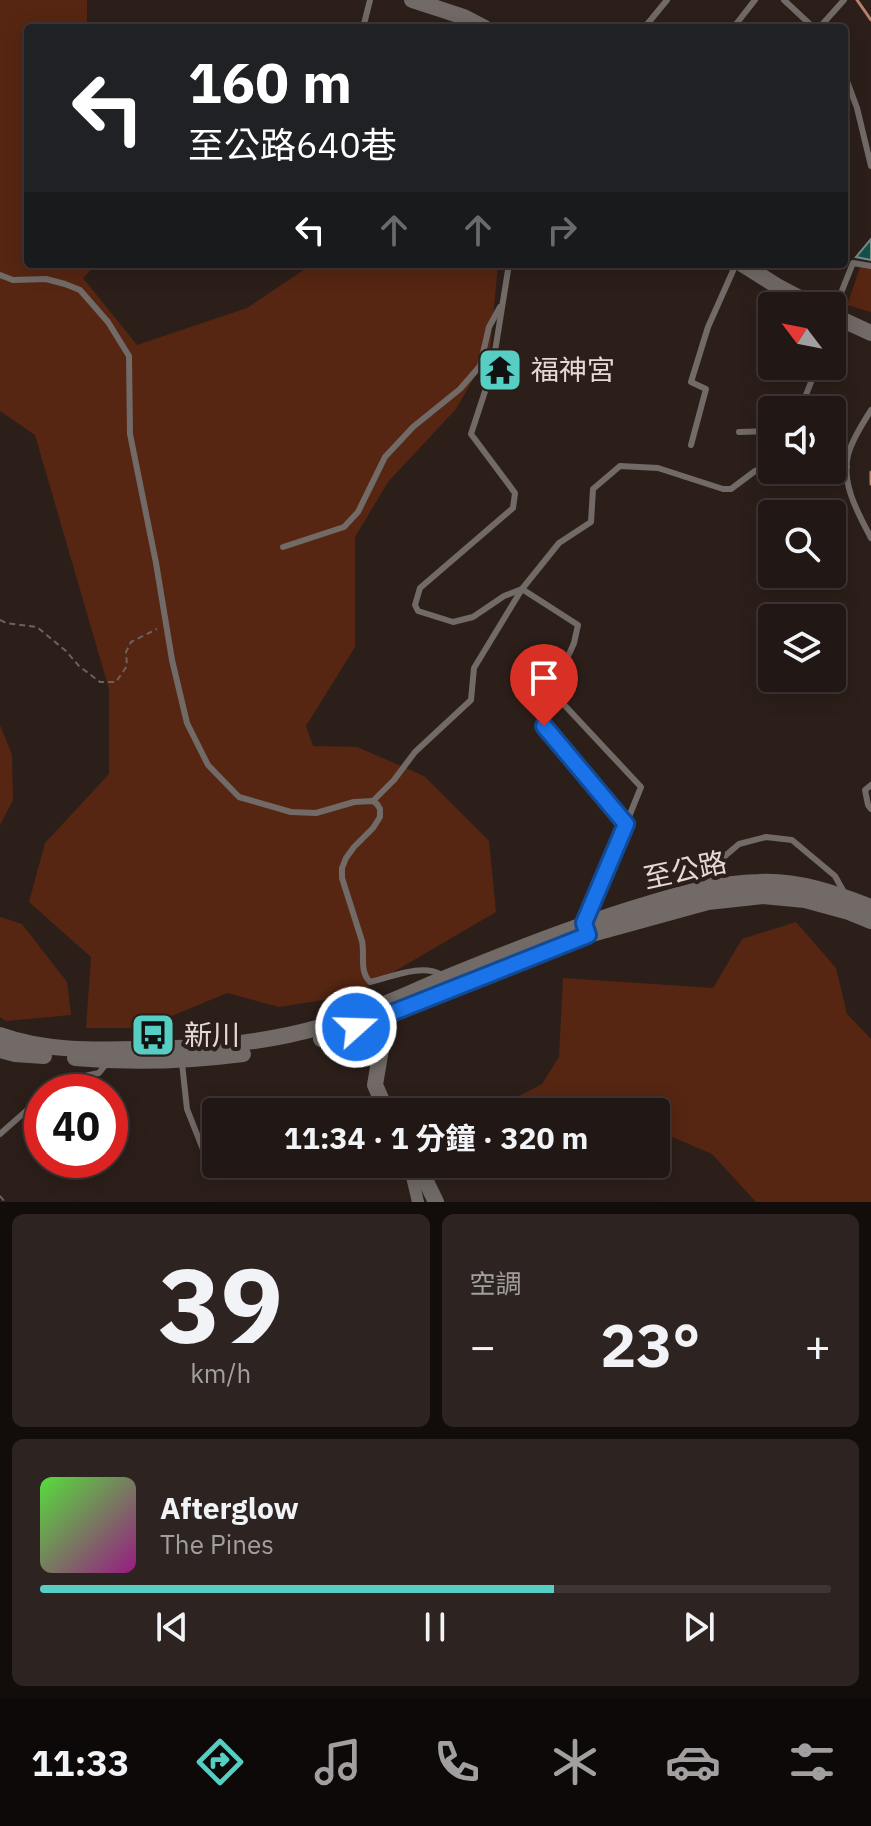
<!DOCTYPE html>
<html lang="zh-TW">
<meta charset="utf-8">
<style>
:root{--surface:#211714;--page:#2d2422;--text:#f1f3f6;--muted:#a29fa0;--line:#3e3634;--accent:#56cec3}
body{margin:0;font-family:"IBM Plex Sans","Noto Sans TC",sans-serif;background:var(--page);color:var(--text);height:100vh;display:flex;flex-direction:column;font-size:30px;white-space:nowrap}
*{box-sizing:border-box;margin:0}
p{font-size:26px;color:var(--muted)}
.icon{flex:none;width:44px;height:44px;fill:none;stroke:currentColor;stroke-width:2;stroke-linecap:round;stroke-linejoin:round}
.map{position:relative;height:1202px;overflow:hidden}
.details{display:flex;flex-direction:column;gap:12px;padding:12px;background:#120d0b;flex:1}
.details>*{flex:none}
.top-card{position:absolute;left:24px;top:24px;width:824px;height:244px;border-radius:8px;box-shadow:0 4px 20px #0003,0 0 0 2px var(--line);background:#202124;color:#fff;overflow:hidden}
.needle{width:52px;rotate:302deg}
.tools{position:absolute;left:758px;top:292px;display:grid;gap:16px}
.tools a{display:grid;place-items:center;width:88px;height:88px;border-radius:8px;background:var(--surface);box-shadow:0 4px 20px #0003,0 0 0 2px var(--line);font-size:40px}
.speed{position:absolute;left:24px;top:1074px;display:flex;gap:16px;font-size:40px;font-weight:700;text-align:center}
.speed>*{display:grid;place-content:center;width:104px;height:104px;border-radius:50%;background:var(--surface);box-shadow:0 4px 20px #0003,0 0 0 2px var(--line);line-height:1}
.speed .limit{border:12px solid #d22;background:#fff;color:#111}
.pin{position:absolute;display:grid;place-items:center;width:68px;height:68px;color:#fff;margin:-82px -34px;border-radius:50% 50% 50% 0;rotate:-45deg;box-shadow:0 0 8px #0007}
.pin .icon{rotate:45deg}
.me{position:absolute;width:88px;margin:-44px;rotate:70deg;stroke-linejoin:round;filter:drop-shadow(0 0 6px #0008)}
.turn{display:flex;align-items:center;gap:28px;height:168px;padding:0 32px;font-size:36px}
.turn .icon{width:104px;height:104px;stroke-width:2.5}
.turn b{display:block;font-size:56px;line-height:68px}
.lanes{display:flex;align-items:center;height:76px;padding:0 32px;background:#0003;justify-content:center;gap:40px;direction:ltr}
.lanes .off{opacity:.35}
.big{font-size:60px;font-weight:700;line-height:1.1}
.details .widget{flex:1;display:flex;flex-direction:column;justify-content:center;gap:12px;min-width:0;padding:0 28px;border-radius:12px;background:var(--page)}
.details .dial{align-items:center;gap:0}
.dial b{font-size:104px;line-height:1}
.song{display:flex;align-items:center;gap:24px}
.cover{width:96px;height:96px;border-radius:12px;background:linear-gradient(135deg,hsl(110 70% 55%),hsl(310 70% 35%))}
.played{height:8px;border-radius:4px;background:linear-gradient(90deg,var(--accent) 65%,var(--line) 65%)}
.keys{display:flex;justify-content:space-around;direction:ltr}
.heat{display:flex;justify-content:space-between;align-items:center;font-size:44px;direction:ltr}
.details .tiles{flex:1;display:grid;gap:12px;grid-template-columns:1fr 1fr}
.widget:last-child{grid-column:span 2}
.trip{position:absolute;left:202px;top:1098px;width:468px;height:80px;border-radius:8px;background:var(--surface);box-shadow:0 4px 20px #0003,0 0 0 2px var(--line);font-weight:700;line-height:80px;text-align:center}
.tab-bar{display:flex;height:128px;justify-content:space-around;align-items:center;background:#0d0908;color:var(--muted)}
.tab-bar .icon{width:56px;height:56px}
.tab-bar .active{color:var(--accent)}
.tab-bar b{font-size:36px;color:var(--text)}
.map>svg:first-child{display:block}
.green{fill:#562612}
.lines{fill:none;stroke-linecap:round;stroke-linejoin:round}
.stream{stroke:#b5826e;stroke-width:3}
.building{fill:#154f4a;stroke:#788b89;stroke-width:2}
.path{stroke:#6d615d;stroke-width:2;stroke-dasharray:6 4;stroke-linecap:butt}
.service{stroke:#716a67;stroke-width:6}
.minor{stroke:#716a67;stroke-width:12}
.tertiary{stroke:#716a67;stroke-width:16}
.route-casing{stroke:#114b97;stroke-width:20}
.route{stroke:#1a73e8;stroke-width:14}
.labels{text-anchor:middle;stroke-width:8;stroke-linejoin:round;paint-order:stroke}
.poi-label{font-size:28px;fill:#e3d9d6;stroke:#2c1f1a;text-anchor:start}
.street-label{font-size:28px;fill:#e3d9d6;stroke:#2c1f1a}
</style>
<div class="map">
<svg width="871" height="1202" viewBox="0 0 871 1202">
<rect width="100%" height="100%" fill="#2c1f1a"/>
<g class="green">
<polygon points="0,0 87,0 87,28 28,28 28,264 97,264 83,278 137,345 247,308 305,269 308,264 498,264 490,350 456,409 388,482 355,537 355,647 306,726 313,746 357,747 424,776 489,841 496,912 354,995 279,1007 227,993 143,1028 86,1028 91,957 29,902 45,843 109,774 109,689 35,435 0,411"/>
<polygon points="862,262 871,265 871,312 847,305"/>
<polygon points="0,725 12,755 13,800 0,825"/>
<polygon points="0,917 22,924 67,982 71,1015 6,1021 0,1017"/>
<polygon points="796,922 836,968 847,1014 871,1039 871,1202 756,1202 712,1154 656,1130 656,1112 488,1112 542,1084 559,1057 563,978 713,988 742,939"/>
</g>
<g class="lines">
<g class="stream">
<polyline points="857,0 871,20"/>
<polyline points="871,472 871,484"/>
</g>
</g>
<polygon class="building" points="871,239 871,260 856,257"/>
<g class="lines">
<g class="path">
<polyline points="0,620 6,623 37,627 66,651 79,666 100,682 116,682 127,666 126,652 131,642 157,629"/>
<polyline points="0,1196 5,1202"/>
</g>
<g class="service">
<polyline points="784,0 814,28"/>
<polyline points="363,28 370,0"/>
<polyline points="644,28 667,0"/>
<polyline points="733,28 755,0"/>
<polyline points="819,28 844,0"/>
<polyline points="844,73 857,108 871,166"/>
<polyline points="509,264 492,370 471,434 515,493 513,508 420,588 415,605 418,611 453,622 473,617 504,596 522,589 578,625 574,643 565,663 544,726 626,824 585,920"/>
<path d="M0,275L13,280L46,279L65,284L80,290L108,322L129,356L130,434L156,563L172,660L187,723L208,765L239,797L291,812L316,813L354,802L373,801L377,804L380,809V817L373,828L354,847L346,858L342,868V878L362,941C365,955 359,971 370,982C392,977 422,963 442,975"/>
<polyline points="833,313 853,263 871,266"/>
<polyline points="800,410 813,377 814,366"/>
<path d="M871,410C863,423 852,439 848,455C841,484 858,513 871,538"/>
<polyline points="739,432 772,431"/>
<polyline points="691,445 706,389 691,382 708,327 736,264"/>
<polyline points="818,470 826,472 847,467"/>
<polyline points="283,547 344,527 358,512 385,457 413,427 460,389 480,366 489,327 500,307"/>
<polyline points="555,695 641,787 626,824"/>
<polyline points="871,785 865,790 868,805 871,809"/>
<polyline points="373,801 394,780 415,752 471,700 474,668 522,589 559,543 591,522 593,489 620,466 658,468 723,489 731,489 755,471 772,466"/>
<polyline points="707,885 712,867 739,844 766,837 792,840 835,876 845,894"/>
<polyline points="182,1063 187,1109 204,1152"/>
<polyline points="52,1092 80,1077 99,1073 107,1063"/>
<polyline points="0,1134 42,1097"/>
</g>
<polyline class="minor" points="409,1164 418,1202"/>
<g class="tertiary">
<polyline points="412,0 464,17 485,28"/>
<polyline points="742,264 777,286 815,306"/>
<polyline points="832,315 871,333"/>
<polyline points="381,1009 384,1031 375,1085 387,1112"/>
<path d="M0,1035C44,1051 92,1050 138,1049C201,1048 263,1044 324,1026C366,1014 406,994 448,977C511,951 575,926 641,906C680,894 719,883 759,882C798,880 835,893 871,907"/>
<polyline points="321,1039 383,1018 588,935 708,902 763,896 805,900 849,912 871,921"/>
<polyline points="0,1050 15,1054 44,1056"/>
<path d="M75,1058C130,1063 188,1061 243,1054"/>
<polyline points="414,1164 421,1171 436,1202"/>
</g>
</g>
<g class="lines">
<g class="route-casing">
<polyline id="route" points="356,1027 588,935 584,923 626,824 544,726"/>
</g>
<use href="#route" class="route"/>
</g>
<defs>
<g id="temple-square" transform="scale(2.3)"><rect x="-9" y="-9" width="18" height="18" rx="4" fill="#56cec3" stroke="#2c1f1a"/><path d="M0-6L5-2H3V0L6.5 2.5H4V6H1.5V3h-3V6H-4V2.5H-6.5L-3 0V-2H-5Z" fill="#111"/></g>
<g id="bus-square" transform="scale(2.3)"><rect x="-9" y="-9" width="18" height="18" rx="4" fill="#56cec3" stroke="#2c1f1a"/><path d="M-5-6H5V4H4V6H2V4H-2V6H-4V4H-5ZM-3.5-4V0h7V-4ZM-3.5 1.2v1.5H-2V1.2ZM2 1.2v1.5H3.5V1.2Z" fill="#111"/></g>
</defs>
<g fill-rule="evenodd">
<use href="#temple-square" x="500" y="370"/>
<use href="#bus-square" x="153" y="1035"/>
</g>
<g class="labels">
<g class="poi-label">
<text x="531" y="380">福神宮</text>
<text x="184" y="1045">新川</text>
</g>
<g class="street-label">
<text transform="translate(685 870) rotate(-12)" y="10">至公路</text>
</g>
</g>
</svg>
<div class="tools">
<a><svg class="needle" viewBox="-14 -14 28 28"><path d="M0-13l5 13h-10z" fill="#e53935"/><path d="M0 13l5-13h-10z" fill="#a29fa0"/></svg></a>
<a><svg class="icon" aria-label="sound" viewBox="0 0 24 24"><path d="M4 9h4l5-4v14l-5-4H4zM17 9q2 3 0 6"/></svg></a>
<a><svg class="icon" aria-label="search" viewBox="0 0 24 24"><circle cx="10" cy="10" r="6"/><path d="M15 15l6 6"/></svg></a>
<a><svg class="icon" aria-label="layers" viewBox="0 0 24 24"><path d="M12 4l9 5-9 5-9-5zM3 14l9 5 9-5"/></svg></a>
</div>
<div class="speed"><div class="limit">40</div></div>
<div class="pin" style="left:544px;top:726px;background:#d93025"><svg class="icon" aria-label="arrive" viewBox="0 0 24 24"><path d="M6 21V4h12l-3 4 3 4H6"/></svg></div>
<svg class="me" style="left:356px;top:1027px" viewBox="-20 -20 40 40"><circle r="17" fill="#1a73e8" stroke="#fff" stroke-width="3"/><path d="M0-11L8 9 0 5-8 9z" fill="#fff"/></svg>
<div class="trip">11:34 · 1 分鐘 · 320 m</div>
<div class="top-card">
<div class="turn"><svg class="icon" aria-label="left" viewBox="0 0 24 24"><path d="M17 20v-9H6M10 6l-5 5 5 5"/></svg><div><b>160 m</b>至公路640巷</div></div>
<div class="lanes"><svg class="icon" aria-label="left" viewBox="0 0 24 24"><path d="M17 20v-9H6M10 6l-5 5 5 5"/></svg><svg class="icon off" aria-label="ahead" viewBox="0 0 24 24"><path d="M12 20V5M6 11l6-6 6 6"/></svg><svg class="icon off" aria-label="ahead" viewBox="0 0 24 24"><path d="M12 20V5M6 11l6-6 6 6"/></svg><svg class="icon off" aria-label="right" viewBox="0 0 24 24"><path d="M7 20v-9h11M14 6l5 5-5 5"/></svg></div>
</div>
</div>
<section class="details">
<div class="tiles">
<div class="widget dial"><b>39</b><p>km/h</p></div>
<div class="widget"><p>空調</p>
<div class="heat"><a>−</a><b class="big">23°</b><a>+</a></div>
</div>
<div class="widget">
<div class="song"><i class="cover"></i><div><b>Afterglow</b><p>The Pines</p></div></div>
<div class="played"></div>
<div class="keys"><svg class="icon" aria-label="previous" viewBox="0 0 24 24"><path d="M18 5L8 12l10 7zM5 5v14"/></svg><svg class="icon" aria-label="pause" viewBox="0 0 24 24"><path d="M8 5v14M16 5v14"/></svg><svg class="icon" aria-label="next" viewBox="0 0 24 24"><path d="M6 5l10 7-10 7zM19 5v14"/></svg></div>
</div>
</div>
</section>
<nav class="tab-bar">
<b>11:33</b>
<svg class="icon active" aria-label="directions" viewBox="0 0 24 24"><path d="M12 3l9 9-9 9-9-9zM9 14v-3h6M13 9l2 2-2 2"/></svg>
<svg class="icon" aria-label="music" viewBox="0 0 24 24"><path d="M9 18V5l10-2v13"/><circle cx="6" cy="18" r="3"/><circle cx="16" cy="16" r="3"/></svg>
<svg class="icon" aria-label="phone" viewBox="0 0 24 24"><path d="M5 4h4l2 5-3 2q2 4 5 5l2-3 5 2v4C11 20 4 13 5 4z"/></svg>
<svg class="icon" aria-label="climate" viewBox="0 0 24 24"><path d="M12 3v18M4 7l16 10M4 17L20 7"/></svg>
<svg class="icon" aria-label="car" viewBox="0 0 24 24"><path d="M5 17H2v-5l4-1 3-4h7l3 4 3 1v5h-3M9 17h6M6 11h13"/><circle cx="7" cy="17" r="2"/><circle cx="17" cy="17" r="2"/></svg>
<svg class="icon" aria-label="filters" viewBox="0 0 24 24"><path d="M4 7h16M4 17h16"/><circle cx="9" cy="7" r="2"/><circle cx="15" cy="17" r="2"/></svg>
</nav>
